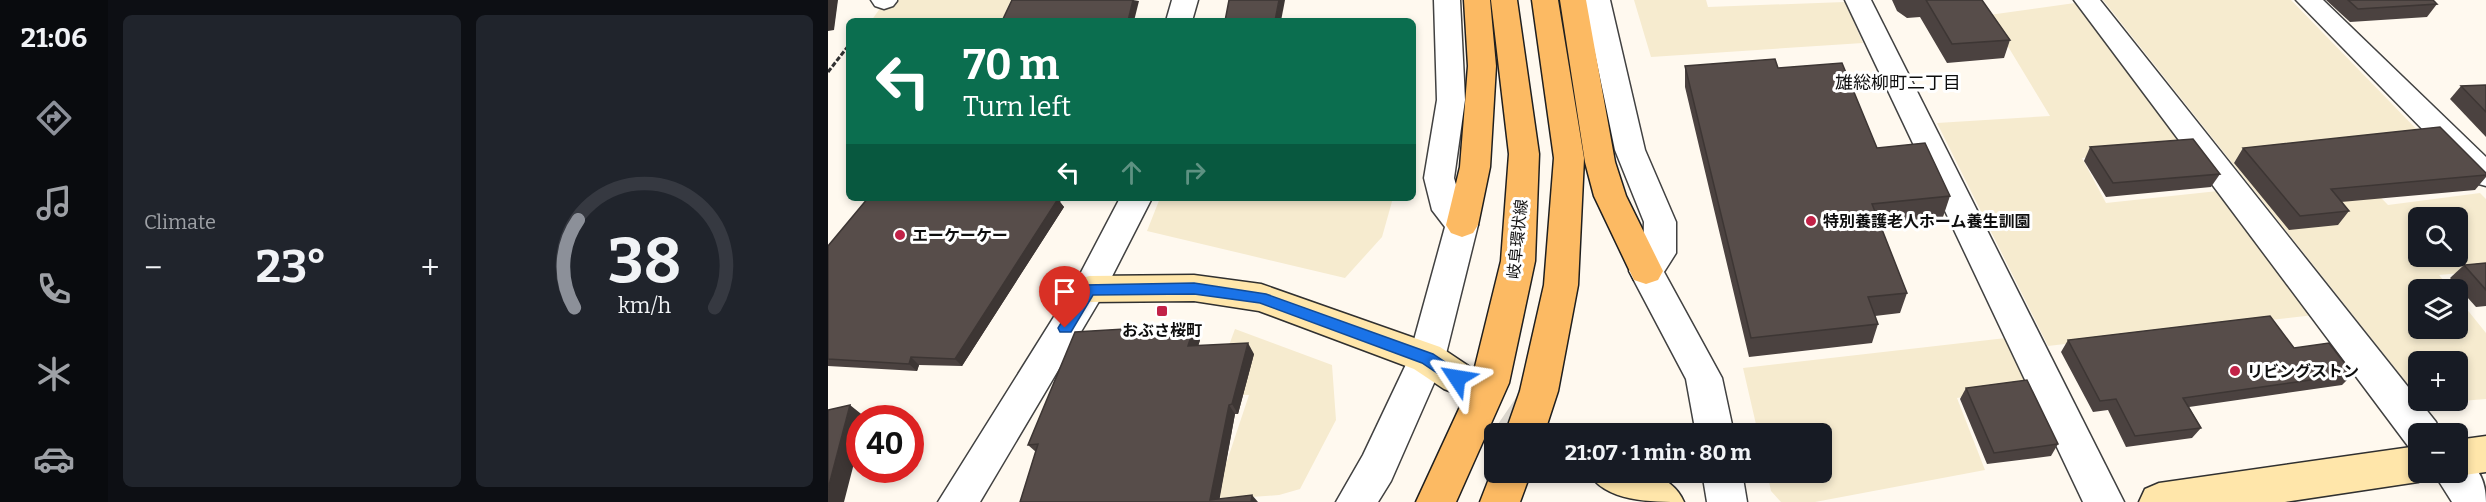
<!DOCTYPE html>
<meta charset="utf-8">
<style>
:root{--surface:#171b24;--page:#20242c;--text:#f1f3f6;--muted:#9ea1a6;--line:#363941;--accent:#8c9099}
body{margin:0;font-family:Bitter,"Noto Sans JP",serif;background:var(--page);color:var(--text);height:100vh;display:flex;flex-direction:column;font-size:22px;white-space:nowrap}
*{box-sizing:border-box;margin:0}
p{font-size:20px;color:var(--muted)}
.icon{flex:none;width:33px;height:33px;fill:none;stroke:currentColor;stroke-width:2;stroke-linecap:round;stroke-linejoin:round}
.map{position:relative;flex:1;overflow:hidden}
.details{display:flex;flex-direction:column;gap:15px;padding:15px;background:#0d0f14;width:720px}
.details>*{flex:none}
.banner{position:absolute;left:18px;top:18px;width:570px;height:183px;border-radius:9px;box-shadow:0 3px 9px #0003;background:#0b6e4f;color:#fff;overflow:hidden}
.fabs{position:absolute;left:1580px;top:207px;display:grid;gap:12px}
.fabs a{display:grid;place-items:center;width:60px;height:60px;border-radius:9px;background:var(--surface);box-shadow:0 3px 9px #0003;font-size:30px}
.speed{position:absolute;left:18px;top:405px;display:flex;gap:12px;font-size:30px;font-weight:700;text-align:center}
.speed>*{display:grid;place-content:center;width:78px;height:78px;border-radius:50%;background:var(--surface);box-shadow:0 3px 9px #0003;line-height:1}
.speed .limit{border:9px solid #d22;background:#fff;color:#111}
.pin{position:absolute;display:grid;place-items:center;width:51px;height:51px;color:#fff;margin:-62px -26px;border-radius:50% 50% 50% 0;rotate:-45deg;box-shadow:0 0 6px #0007}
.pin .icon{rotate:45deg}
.me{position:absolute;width:66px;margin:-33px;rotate:303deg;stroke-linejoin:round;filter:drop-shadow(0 0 4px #0008)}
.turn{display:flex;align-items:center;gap:21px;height:126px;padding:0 18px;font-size:27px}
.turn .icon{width:78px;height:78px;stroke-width:2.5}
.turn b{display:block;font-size:42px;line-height:51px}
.lanes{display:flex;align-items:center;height:57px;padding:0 18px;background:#0003;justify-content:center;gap:30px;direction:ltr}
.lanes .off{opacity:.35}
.big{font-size:45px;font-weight:700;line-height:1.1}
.details .card{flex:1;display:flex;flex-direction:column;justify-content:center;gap:9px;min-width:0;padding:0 21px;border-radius:9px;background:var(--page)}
.details .dial{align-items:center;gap:0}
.dial svg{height:156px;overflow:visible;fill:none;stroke:var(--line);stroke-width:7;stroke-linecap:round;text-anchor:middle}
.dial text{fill:var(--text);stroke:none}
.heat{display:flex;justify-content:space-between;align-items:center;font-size:33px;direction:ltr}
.details .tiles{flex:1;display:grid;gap:15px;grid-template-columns:repeat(2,1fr)}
.trip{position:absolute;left:656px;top:423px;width:348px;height:60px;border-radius:9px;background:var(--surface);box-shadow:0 3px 9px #0003;font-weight:700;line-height:60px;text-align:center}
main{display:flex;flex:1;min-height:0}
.menu{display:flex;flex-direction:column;width:108px;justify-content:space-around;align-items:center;background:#090b0e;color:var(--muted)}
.menu .icon{width:42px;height:42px}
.menu .on{color:var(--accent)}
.menu b{font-size:27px;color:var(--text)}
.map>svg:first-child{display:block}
.farmland{fill:#f6ebcf;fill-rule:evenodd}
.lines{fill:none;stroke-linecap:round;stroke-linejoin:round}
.secondary-tunnel{stroke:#dbd6cd;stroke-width:36;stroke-dasharray:36 18;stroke-linecap:butt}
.street-casing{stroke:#414141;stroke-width:3}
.secondary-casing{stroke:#303030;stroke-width:3}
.primary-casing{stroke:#1f1f1f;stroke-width:3}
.path{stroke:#303030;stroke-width:3;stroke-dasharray:5 2;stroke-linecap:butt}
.street{fill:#fff;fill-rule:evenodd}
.secondary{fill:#ffe6aa;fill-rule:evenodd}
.primary{fill:#fcba63;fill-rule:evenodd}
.wall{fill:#4b4240}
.shaded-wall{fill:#3d3634}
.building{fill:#574d4a;stroke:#3d3634;stroke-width:1.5}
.route{fill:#1a73e8;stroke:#114b97;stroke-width:1.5}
.poi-dot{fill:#c22247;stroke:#fff;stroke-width:2}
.labels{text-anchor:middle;stroke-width:6;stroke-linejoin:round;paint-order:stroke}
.poi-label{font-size:16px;font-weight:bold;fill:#0e0e0e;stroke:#fff;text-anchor:start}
.street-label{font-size:16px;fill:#0e0e0e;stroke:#fff}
.neighbourhood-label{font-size:18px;fill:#0e0e0e;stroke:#fff}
</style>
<main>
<nav class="menu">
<b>21:06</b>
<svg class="icon on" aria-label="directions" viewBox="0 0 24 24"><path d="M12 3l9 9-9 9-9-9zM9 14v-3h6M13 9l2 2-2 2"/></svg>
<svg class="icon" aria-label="music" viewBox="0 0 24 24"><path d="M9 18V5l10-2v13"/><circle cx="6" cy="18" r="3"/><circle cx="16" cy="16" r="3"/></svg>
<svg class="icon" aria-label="phone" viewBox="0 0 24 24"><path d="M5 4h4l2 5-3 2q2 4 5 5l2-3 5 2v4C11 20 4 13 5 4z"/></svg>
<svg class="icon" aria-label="climate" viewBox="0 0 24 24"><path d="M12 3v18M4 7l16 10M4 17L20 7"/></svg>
<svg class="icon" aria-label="car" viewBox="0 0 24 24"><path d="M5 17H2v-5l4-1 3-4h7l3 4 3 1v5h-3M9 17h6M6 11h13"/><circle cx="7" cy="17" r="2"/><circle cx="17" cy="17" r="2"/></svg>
</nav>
<section class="details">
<div class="tiles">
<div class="card"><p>Climate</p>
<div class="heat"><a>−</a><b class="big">23°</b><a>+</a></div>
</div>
<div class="card dial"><svg viewBox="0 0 100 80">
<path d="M14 69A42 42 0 1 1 86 69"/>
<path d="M14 69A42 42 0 0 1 16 24" stroke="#8c9099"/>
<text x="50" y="56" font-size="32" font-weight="700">38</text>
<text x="50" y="72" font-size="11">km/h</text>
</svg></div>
</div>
</section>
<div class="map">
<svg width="1658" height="502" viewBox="0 0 1658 502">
<rect width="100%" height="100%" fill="#fff9ef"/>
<g class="farmland">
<polygon points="58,0 193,0 184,21 43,21"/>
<polygon points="806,0 878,0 880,7 1017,2 1035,43 823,57"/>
<path d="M1275,0H1463L1598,139L1506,149L1560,205L1652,193L1658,199V271L1611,275L1623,289L1590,290V328H1629V297L1658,333V399L1596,404L1593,401L1629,400V362H1590V397ZM1590,218H1629V256H1590Z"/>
<polygon points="1247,3 1360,147 1254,158 1278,203 1390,191 1486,315 1220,346 1109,123 1222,116 1161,15"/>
<polygon points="332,198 565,198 554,237 517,278 319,231"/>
<polygon points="407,329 504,365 508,420 472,489 451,495 356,502 363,466 399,461 421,395 383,394"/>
<polygon points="1178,338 1201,386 1129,398 1157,470 987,502 953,502 943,491 939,473 993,472 993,434 930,433 915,368"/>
</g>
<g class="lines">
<polyline class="secondary-tunnel" points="634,381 712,434"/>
<g class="street-casing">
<g id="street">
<polygon points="43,0 69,0 69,1 65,6 56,9 47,6"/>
<polygon points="344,0 370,0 364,21 338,21"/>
<polygon points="606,0 632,0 637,100 626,178 634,205 650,225 617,358 563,481 550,502 508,502 535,455 581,358 617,227 604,210 596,178 609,100"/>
<polygon points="756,0 782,0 817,150 848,222 848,253 836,272 894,378 906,434 868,434 858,379 801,271 815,250 816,222 787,150"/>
<polygon points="1017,0 1043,0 1296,502 1255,502"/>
<polygon points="1246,0 1272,0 1608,422 1613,434 1590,434 1590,450 1580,446"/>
<polygon points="1468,0 1495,0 1658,157 1658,186 1647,183"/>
<polygon points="292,198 324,198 273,298 152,502 110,502 249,280"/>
<path d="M1629,455C1650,463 1658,481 1658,502H1624L1605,472H1629Z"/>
<polygon points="874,472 914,472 919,502 879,502"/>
</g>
</g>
<g class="secondary-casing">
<g id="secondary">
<polygon points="366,275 433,284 612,347 642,367 647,378 642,389 629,394 616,389 586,369 431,311 366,301 261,302 249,298 244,289 249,280 261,276"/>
<polygon points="1658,436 1658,472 1629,476 1620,472 1629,472 1629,440"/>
<polygon points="1590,446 1590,472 1606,472 1604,477 1590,482 1457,502 1311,502 1317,489 1331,483"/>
<path d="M760,472C794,472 840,465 856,502C823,502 777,502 760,472Z"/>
</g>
</g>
<g class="primary-casing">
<g id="primary">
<polygon points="636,0 662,0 668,66 662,167 650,225 645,233 634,237 623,233 618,225 632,167 640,66"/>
<polygon points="663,0 689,0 711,154 707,261 681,383 628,502 588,502 643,383 673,261 681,154"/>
<polygon points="704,0 730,0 756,158 750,285 730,391 716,434 677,434 692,391 716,285 726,158"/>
<polygon points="732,0 758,0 787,162 798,196 835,271 830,280 818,284 806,280 766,196 757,162"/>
<polygon points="666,466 666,472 703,472 692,502 652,502"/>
</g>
</g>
<polyline class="path" points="0,72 21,45"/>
<use href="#street" class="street"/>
<use href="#secondary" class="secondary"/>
<use href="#primary" class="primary"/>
</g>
<g class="wall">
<polygon points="1064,0 1154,0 1182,40 1176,58 1119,63 1092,17 1079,18 1069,11"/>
<polygon points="1498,0 1605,0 1609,4 1599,17 1522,22"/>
<polygon points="857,66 950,68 1049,148 1122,196 1115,217 1051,223 1079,293 1072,313 1047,316 1050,324 1044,343 921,357 857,87"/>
<polygon points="1658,85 1658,137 1622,99 1633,86"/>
<polygon points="1262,147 1392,174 1383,187 1278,197 1256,161"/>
<polygon points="1415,148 1658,173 1658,177 1647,190 1513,202 1521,211 1510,225 1461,230 1406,163"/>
<polygon points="232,202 236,207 134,366 91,365 89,371 0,366 0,246"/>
<polygon points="1658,263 1658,306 1648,307 1622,278 1636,265"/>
<polygon points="365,330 372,340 370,346 426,354 410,414 407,414 391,499 192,502 208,452 200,445 300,334"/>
<polygon points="1240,340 1466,348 1525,374 1514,385 1361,407 1373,428 1364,438 1298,447 1280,410 1265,412 1233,352"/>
<polygon points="1138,388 1230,444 1223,456 1159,464 1132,399"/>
</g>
<g class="shaded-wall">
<polygon points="0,0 10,0 6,30 0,31"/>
<polygon points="305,0 311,1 306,21 300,21"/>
<polygon points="451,0 457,0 453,21 447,21"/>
<polygon points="224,198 235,198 232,202 236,207 134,366 127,359"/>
<polygon points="365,330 372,340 367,357 360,346"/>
<polygon points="420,343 426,354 410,414 404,404"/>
<polygon points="83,357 91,365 89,371 81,364"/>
<polygon points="22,405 37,417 37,418 32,418 32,440 16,502 0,502 0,489"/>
<polygon points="401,405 407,414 391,502 382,500"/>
<polygon points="424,495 430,502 423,502"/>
</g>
<g class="building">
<polygon points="184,0 305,0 300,21 174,21"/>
<polygon points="401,0 451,0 447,21 397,21"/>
<polygon points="1098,0 1154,0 1182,40 1124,44"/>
<polygon points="1520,0 1605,0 1609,4 1530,9"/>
<polygon points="547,20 547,21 516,21"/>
<polygon points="947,59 950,68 1014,63 1049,148 1097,143 1122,196 1044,204 1079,293 1040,297 1050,324 923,338 857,66"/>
<polygon points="1658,85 1658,112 1633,86"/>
<polygon points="1612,127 1658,173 1658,175 1503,189 1521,211 1472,216 1415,148"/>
<polygon points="1365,139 1392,174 1285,183 1262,147"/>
<polygon points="40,198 224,198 224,199 230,199 127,359 83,357 81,364 0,359 0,246"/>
<polygon points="1658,263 1658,290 1636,265"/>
<polygon points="1442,316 1466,348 1501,343 1525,374 1355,398 1373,428 1307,436 1288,399 1272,401 1240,340"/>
<polygon points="296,329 294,335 365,330 360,346 420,343 404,404 401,405 382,500 424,495 423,502 192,502 210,444 200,445 247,332"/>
<polygon points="1199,380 1230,444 1166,453 1138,388"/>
<polygon points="22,405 0,489 0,410"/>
</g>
<polygon class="route" points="366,283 438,294 605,354 635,374 637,378 629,385 624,383 594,363 432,303 366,294 265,295 243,332 232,332 230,328 256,285"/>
<g class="poi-dot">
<circle cx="983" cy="221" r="6"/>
<circle cx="72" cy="235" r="6"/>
<rect x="328" y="305" width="12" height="12" rx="3"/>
<circle cx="1407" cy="371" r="6"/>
</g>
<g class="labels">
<g class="poi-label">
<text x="995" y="227">特別養護老人ホーム養生訓園</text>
<text x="84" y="241">エーケーケー</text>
<text x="334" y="336" text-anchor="middle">おぶさ桜町</text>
<text x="1419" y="377">リビングストン</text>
</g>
<g class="street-label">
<text transform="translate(689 239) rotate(-84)" y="6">岐阜環状線</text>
</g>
<g class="neighbourhood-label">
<text x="1070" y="89">雄総柳町二丁目</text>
</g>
</g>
</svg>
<div class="fabs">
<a><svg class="icon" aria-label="search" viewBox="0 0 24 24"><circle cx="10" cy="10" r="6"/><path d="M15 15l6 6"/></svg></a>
<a><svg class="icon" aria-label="layers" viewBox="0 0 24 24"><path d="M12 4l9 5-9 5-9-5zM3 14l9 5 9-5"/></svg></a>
<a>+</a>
<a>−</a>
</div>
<div class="speed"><div class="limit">40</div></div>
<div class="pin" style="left:237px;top:328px;background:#d93025"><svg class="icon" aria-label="arrive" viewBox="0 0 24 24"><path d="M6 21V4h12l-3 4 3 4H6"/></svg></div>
<svg class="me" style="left:629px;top:378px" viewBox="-20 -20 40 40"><path d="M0-17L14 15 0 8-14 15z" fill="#1a73e8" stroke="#fff" stroke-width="4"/></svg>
<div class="trip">21:07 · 1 min · 80 m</div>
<div class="banner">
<div class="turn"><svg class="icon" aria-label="left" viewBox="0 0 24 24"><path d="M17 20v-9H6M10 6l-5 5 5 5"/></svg><div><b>70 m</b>Turn left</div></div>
<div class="lanes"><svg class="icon" aria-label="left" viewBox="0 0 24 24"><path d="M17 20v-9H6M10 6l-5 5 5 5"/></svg><svg class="icon off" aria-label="ahead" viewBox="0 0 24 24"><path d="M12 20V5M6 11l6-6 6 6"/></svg><svg class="icon off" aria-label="right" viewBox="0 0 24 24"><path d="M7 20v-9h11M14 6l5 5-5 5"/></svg></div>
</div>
</div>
</main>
